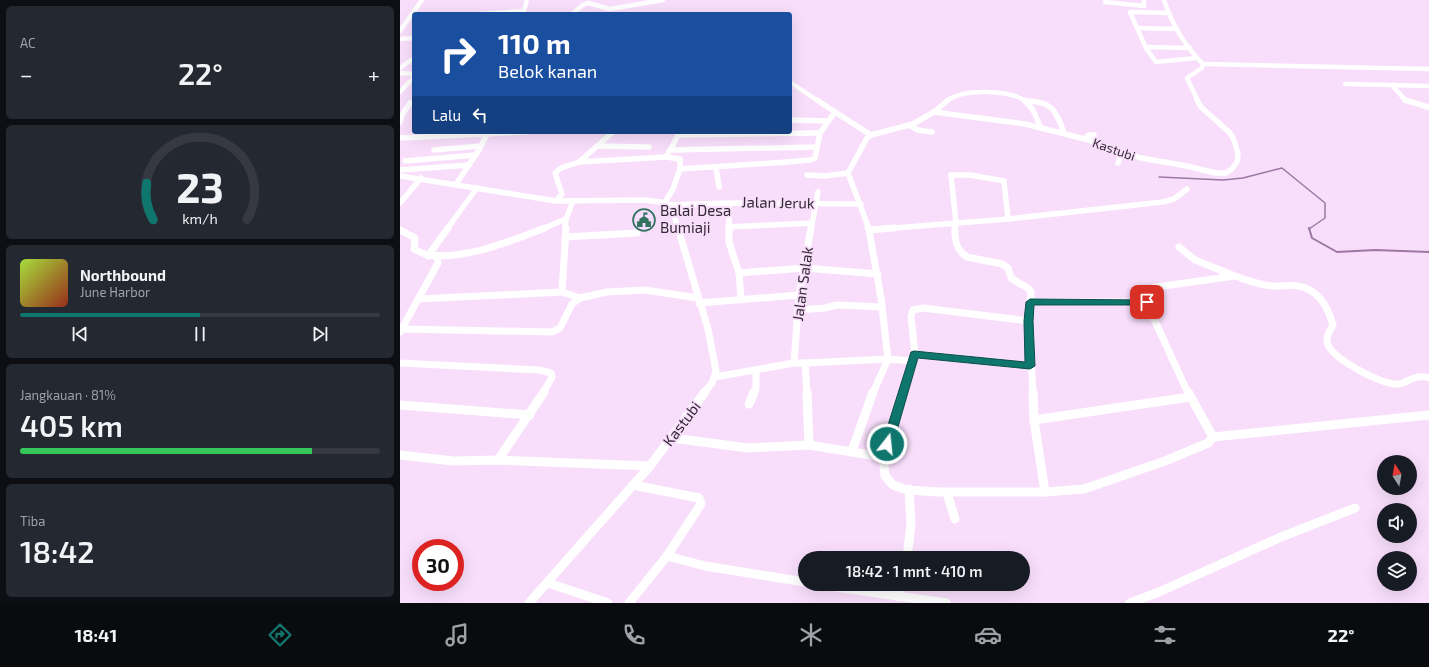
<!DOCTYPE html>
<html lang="id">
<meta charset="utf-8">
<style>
:root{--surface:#171b24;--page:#242831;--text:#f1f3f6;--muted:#9ea1a6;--line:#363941;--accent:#0f766e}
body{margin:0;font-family:"Exo 2",sans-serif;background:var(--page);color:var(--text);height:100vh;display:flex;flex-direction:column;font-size:15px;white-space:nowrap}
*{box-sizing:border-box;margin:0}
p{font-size:13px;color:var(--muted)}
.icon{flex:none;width:22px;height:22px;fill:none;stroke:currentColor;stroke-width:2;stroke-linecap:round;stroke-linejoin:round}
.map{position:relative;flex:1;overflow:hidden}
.details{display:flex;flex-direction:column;gap:6px;padding:6px;background:#0d0f14;width:400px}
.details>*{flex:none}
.banner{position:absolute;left:12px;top:12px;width:380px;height:122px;border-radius:4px;box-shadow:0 4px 16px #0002;background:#1a4fa0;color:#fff;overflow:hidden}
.needle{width:26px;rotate:349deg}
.controls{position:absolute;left:977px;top:455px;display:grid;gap:8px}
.controls a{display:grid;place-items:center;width:40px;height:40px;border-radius:50%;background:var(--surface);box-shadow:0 4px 16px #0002;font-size:20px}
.speed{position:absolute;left:12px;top:539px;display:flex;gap:8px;font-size:20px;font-weight:700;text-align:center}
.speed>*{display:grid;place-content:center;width:52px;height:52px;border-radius:50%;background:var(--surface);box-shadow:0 4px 16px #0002;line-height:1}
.speed .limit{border:6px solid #d22;background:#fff;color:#111}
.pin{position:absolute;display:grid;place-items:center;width:34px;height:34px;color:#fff;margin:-17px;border-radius:8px;box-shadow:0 2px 6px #0006}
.me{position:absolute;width:44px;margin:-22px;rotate:16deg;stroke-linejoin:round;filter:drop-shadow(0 0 3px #0008)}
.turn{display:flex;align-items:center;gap:14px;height:84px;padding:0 20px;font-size:18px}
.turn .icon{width:52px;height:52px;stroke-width:2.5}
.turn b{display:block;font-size:28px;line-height:34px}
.then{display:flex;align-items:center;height:38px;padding:0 20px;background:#0003;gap:8px;font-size:15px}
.big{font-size:30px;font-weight:600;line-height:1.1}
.details .tile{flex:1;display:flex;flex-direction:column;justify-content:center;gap:6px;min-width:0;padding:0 14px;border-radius:6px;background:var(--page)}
.details .dial{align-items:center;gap:0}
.dial svg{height:104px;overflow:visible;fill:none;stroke:var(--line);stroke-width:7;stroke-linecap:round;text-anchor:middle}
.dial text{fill:var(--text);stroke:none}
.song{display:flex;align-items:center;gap:12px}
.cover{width:48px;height:48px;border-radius:6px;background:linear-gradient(135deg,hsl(80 70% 55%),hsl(10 70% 35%))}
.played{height:4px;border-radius:2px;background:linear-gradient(90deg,var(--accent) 50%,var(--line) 50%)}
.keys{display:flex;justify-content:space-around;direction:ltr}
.heat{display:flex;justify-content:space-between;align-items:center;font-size:22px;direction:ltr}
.charge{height:6px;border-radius:3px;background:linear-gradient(90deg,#34c759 81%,var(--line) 0)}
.trip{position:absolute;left:398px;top:551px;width:232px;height:40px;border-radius:20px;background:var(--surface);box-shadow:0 4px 16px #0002;font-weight:600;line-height:40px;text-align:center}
.menu{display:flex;height:64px;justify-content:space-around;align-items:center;background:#090b0e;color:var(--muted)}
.menu .icon{width:28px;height:28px}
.menu .current{color:var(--accent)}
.menu b{font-size:18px;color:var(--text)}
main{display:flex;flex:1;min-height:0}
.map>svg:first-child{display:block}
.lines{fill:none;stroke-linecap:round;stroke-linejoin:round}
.stream-far1{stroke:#9d77a2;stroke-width:1.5}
.stream{stroke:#9d77a2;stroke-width:2}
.minor-far3{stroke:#fff;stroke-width:4.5}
.minor-far2{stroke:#fff;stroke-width:5.5}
.minor-far1{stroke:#fff;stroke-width:7}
.minor{stroke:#fff;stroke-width:9}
.route{fill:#0f766e;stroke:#0a4d48}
.labels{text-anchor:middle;stroke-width:3.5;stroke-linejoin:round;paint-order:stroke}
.far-street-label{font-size:13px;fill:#342a35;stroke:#f8defb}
.street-label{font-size:15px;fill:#342a35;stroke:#f8defb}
.poi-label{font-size:15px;fill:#342a35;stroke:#f8defb;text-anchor:start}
</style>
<main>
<section class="details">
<div class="tile"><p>AC</p>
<div class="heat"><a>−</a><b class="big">22°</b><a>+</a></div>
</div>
<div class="tile dial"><svg viewBox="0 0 100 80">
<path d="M14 69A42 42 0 1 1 86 69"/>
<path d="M14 69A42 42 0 0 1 9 41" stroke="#0f766e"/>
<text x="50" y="56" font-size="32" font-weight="700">23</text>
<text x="50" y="72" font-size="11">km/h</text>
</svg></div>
<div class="tile">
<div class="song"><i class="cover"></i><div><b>Northbound</b><p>June Harbor</p></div></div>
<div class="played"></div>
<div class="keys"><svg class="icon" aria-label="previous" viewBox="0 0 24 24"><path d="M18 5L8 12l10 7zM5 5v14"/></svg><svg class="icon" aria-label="pause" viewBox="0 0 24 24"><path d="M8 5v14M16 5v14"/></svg><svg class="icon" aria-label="next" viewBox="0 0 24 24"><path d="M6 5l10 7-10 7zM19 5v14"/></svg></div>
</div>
<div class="tile"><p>Jangkauan · 81%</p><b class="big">405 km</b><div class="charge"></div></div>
<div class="tile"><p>Tiba</p><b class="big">18:42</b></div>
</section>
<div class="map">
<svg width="1029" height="603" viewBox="0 0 1029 603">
<rect width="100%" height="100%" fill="#f8defb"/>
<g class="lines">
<polyline class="stream-far1" points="759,177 823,180 843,178 882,168 925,203 925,218 909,229"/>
<polyline class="stream" points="909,228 912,238 937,252 975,250 1029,252"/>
<g class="minor-far3">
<path d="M764,0C772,24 785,46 803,64L802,68L787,78L798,101"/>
<polyline points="705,2 744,6 744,0"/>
<polyline points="769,13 730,12 746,48 756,62 796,58"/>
<polyline points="79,14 124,11"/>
<polyline points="123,14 127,0"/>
<polyline points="172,14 183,5 188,3 210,9 263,0"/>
<polyline points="737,28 777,29"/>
<polyline points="0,31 22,0"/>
<polyline points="0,39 14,38"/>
<polyline points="746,47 790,48"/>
<polyline points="803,64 1029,69"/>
<polyline points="0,68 14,58"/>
<polyline points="0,73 14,74"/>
<polyline points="390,82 418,101"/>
<polyline points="945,84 1029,86"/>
<polyline points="992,85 1006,101"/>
<polyline points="0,92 14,77"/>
<path d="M547,101C563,88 609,90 626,101"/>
</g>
<g class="minor-far2">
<polyline points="624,100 633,110 641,128"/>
<polyline points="1005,100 1028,107"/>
<path d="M628,101C653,102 656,111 664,133"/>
<polyline points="435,112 471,135"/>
<polyline points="534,112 548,100"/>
<polyline points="390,120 426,121"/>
<polyline points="0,122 2,115 10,103"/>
<polyline points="509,125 518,130 532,132"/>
<polyline points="213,132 179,162 266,157"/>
<polyline points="280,132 266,157 280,159 280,169"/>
<polyline points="278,135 419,133"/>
<polyline points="0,138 126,132"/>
<polyline points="685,139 689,135 694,135"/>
<polyline points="197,146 249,147"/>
<polyline points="34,150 81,146"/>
<polyline points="271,150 417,147"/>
<polyline points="5,161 76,155"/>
<polyline points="718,163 722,151"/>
<polyline points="316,167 319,187"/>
<polyline points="0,170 69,165"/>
<polyline points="407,175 425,176 448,173"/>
<polyline points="0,176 156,201 245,200 267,203"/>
<polyline points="56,184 79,150 88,132"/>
<polyline points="156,201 162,194 155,173 161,168 179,162"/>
<polyline points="265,202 273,189 280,169 387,162 410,160 415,158 420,133 435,112 417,100"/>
<polyline points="0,203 21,178"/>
<polyline points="329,203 329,229"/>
<polyline points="271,205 329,203 461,204"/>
<polyline points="271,205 278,229"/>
<polyline points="328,227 412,223"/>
<polyline points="47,229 77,188"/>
<polyline points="142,229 166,219 173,201"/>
<polyline points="165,229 166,219"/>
<polyline points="411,229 418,192"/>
<polyline points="469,229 448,173 467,138 471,135 513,124 534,112 625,124 685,139 741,158 787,166 815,173 826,173 832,169 837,162 838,154 834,140 830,133 801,107 797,100"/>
<polyline points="482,229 608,219 763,202 774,199 787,189"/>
<polyline points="555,229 556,223 551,175 570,175 604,181 608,219"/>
</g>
<g class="minor-far1">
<polyline points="166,228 162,292 180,298 207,292 245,290 298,298"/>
<polyline points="278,228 308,329 316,371 312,383 304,393"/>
<polyline points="329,228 329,242 339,273 405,268 478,274"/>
<polyline points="468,228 469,230"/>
<polyline points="494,228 469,230 481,298 488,359 511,361"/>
<path d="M555,228C554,239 557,251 567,257L602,264L608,268L611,278L629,289L631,292L629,321L633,393"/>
<path d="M0,230L15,238L14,249C18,251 23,254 28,255C65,260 111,241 145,228"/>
<polyline points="165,237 237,233"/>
<polyline points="779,247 795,260 835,276 756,287 745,290 743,295 788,393"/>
<polyline points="28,256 48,228"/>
<polyline points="339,273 341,300"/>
<path d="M835,276C847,280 861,286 874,286C882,287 890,284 898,286C918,289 928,307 933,325C930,330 926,336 927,342C930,358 978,382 994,384C1007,386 1011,373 1029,378"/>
<polyline points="19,299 162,292"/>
<polyline points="630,302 747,302"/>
<polyline points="299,303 399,295"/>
<polyline points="398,310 425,308 437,305 482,307"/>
<polyline points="2,329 152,332 160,328 172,304 180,298"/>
<polyline points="0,332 38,263 37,257"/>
<polyline points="515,354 511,316 513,310 523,308 629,321"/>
<polyline points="0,363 139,370 151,373 152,377 143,393"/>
<polyline points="394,363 399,295 411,228"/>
<polyline points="405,363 488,359 473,393"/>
<polyline points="315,377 394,363 405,363 407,393"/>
<polyline points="354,393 356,389 356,370"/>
<polyline points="503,393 515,354 630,366"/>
</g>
<g class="minor">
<polyline points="503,392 483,457 485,476 493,485 507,490 538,492 645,492"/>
<polyline points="633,392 634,420 790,397"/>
<polyline points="349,404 354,392"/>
<polyline points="0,405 130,415"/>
<polyline points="634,420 645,492 684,489 765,461 808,443 813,437 788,392"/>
<polyline points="813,437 1029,415"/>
<polyline points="272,438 348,448 409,445 407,392"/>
<polyline points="409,445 483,457"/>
<polyline points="452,451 473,392"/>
<polyline points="0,455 53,461 98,460 250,466"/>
<polyline points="98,460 144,392"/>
<polyline points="233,485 299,498 301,504 267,556"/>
<polyline points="547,493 555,519"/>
<polyline points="507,558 511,524 509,489"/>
<polyline points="148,583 208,603"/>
<polyline points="415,584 546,603"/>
<polyline points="498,597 501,584"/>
<polyline points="129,603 250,466 305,392"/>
<polyline points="229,603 267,556 305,566 405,582"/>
<polyline points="730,603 759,592 881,537 955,508"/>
</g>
</g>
<polygon class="route" points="630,299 747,300 751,302 747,305 634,305 633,321 635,366 630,369 518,358 493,444 491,447 487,448 483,447 482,444 511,352 514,351 625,362 624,321 626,302"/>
<defs>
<g id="civic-ring" transform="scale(1.15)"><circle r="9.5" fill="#f8defb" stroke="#337261" stroke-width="1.5"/><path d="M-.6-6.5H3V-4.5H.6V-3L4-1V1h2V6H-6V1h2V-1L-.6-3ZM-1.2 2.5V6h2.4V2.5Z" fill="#337261"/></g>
</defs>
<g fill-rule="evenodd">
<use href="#civic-ring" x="244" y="220"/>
</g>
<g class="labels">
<g class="far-street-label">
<text transform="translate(714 149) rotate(19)" y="5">Kastubi</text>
</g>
<g class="street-label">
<text transform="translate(378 203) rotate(1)" y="5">Jalan Jeruk</text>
<text transform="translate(403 284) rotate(-82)" y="5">Jalan Salak</text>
<text transform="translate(282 424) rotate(-53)" y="5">Kastubi</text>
</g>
<g class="poi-label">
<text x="260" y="216">Balai Desa<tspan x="260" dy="17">Bumiaji</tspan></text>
</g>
</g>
</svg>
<div class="controls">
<a><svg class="needle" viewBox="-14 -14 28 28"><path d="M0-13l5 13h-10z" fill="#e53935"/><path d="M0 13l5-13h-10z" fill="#9ea1a6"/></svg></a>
<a><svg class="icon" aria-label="sound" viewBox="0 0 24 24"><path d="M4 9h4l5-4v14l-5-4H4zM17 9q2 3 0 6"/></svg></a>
<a><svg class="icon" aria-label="layers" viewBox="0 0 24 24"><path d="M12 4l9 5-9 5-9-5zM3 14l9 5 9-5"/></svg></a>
</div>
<div class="speed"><div class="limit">30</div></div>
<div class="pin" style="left:747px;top:302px;background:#d93025"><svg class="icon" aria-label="arrive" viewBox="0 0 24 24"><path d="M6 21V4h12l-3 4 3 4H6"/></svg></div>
<svg class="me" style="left:487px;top:444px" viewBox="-20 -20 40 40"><circle r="17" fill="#0f766e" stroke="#fff" stroke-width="3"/><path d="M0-11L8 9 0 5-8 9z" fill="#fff"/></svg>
<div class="trip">18:42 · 1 mnt · 410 m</div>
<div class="banner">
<div class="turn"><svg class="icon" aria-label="right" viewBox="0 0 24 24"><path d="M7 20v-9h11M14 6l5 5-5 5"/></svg><div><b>110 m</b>Belok kanan</div></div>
<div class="then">Lalu<svg class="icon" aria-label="left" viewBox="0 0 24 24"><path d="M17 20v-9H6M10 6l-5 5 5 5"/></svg></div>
</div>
</div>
</main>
<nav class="menu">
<b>18:41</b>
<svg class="icon current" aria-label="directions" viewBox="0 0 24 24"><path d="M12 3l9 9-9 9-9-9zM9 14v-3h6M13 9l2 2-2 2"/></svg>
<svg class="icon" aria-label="music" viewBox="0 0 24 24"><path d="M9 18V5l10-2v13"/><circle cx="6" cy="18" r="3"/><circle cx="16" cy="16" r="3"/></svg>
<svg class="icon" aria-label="phone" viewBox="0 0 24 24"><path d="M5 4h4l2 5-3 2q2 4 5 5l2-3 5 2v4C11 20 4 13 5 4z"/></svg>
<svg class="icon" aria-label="climate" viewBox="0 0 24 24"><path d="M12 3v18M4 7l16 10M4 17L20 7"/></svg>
<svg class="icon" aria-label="car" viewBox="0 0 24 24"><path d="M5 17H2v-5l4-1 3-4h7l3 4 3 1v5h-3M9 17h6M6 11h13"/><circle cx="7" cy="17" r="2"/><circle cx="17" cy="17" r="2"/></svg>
<svg class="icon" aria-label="filters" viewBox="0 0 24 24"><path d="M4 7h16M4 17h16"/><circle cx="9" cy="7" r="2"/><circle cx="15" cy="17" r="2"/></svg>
<b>22°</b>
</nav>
